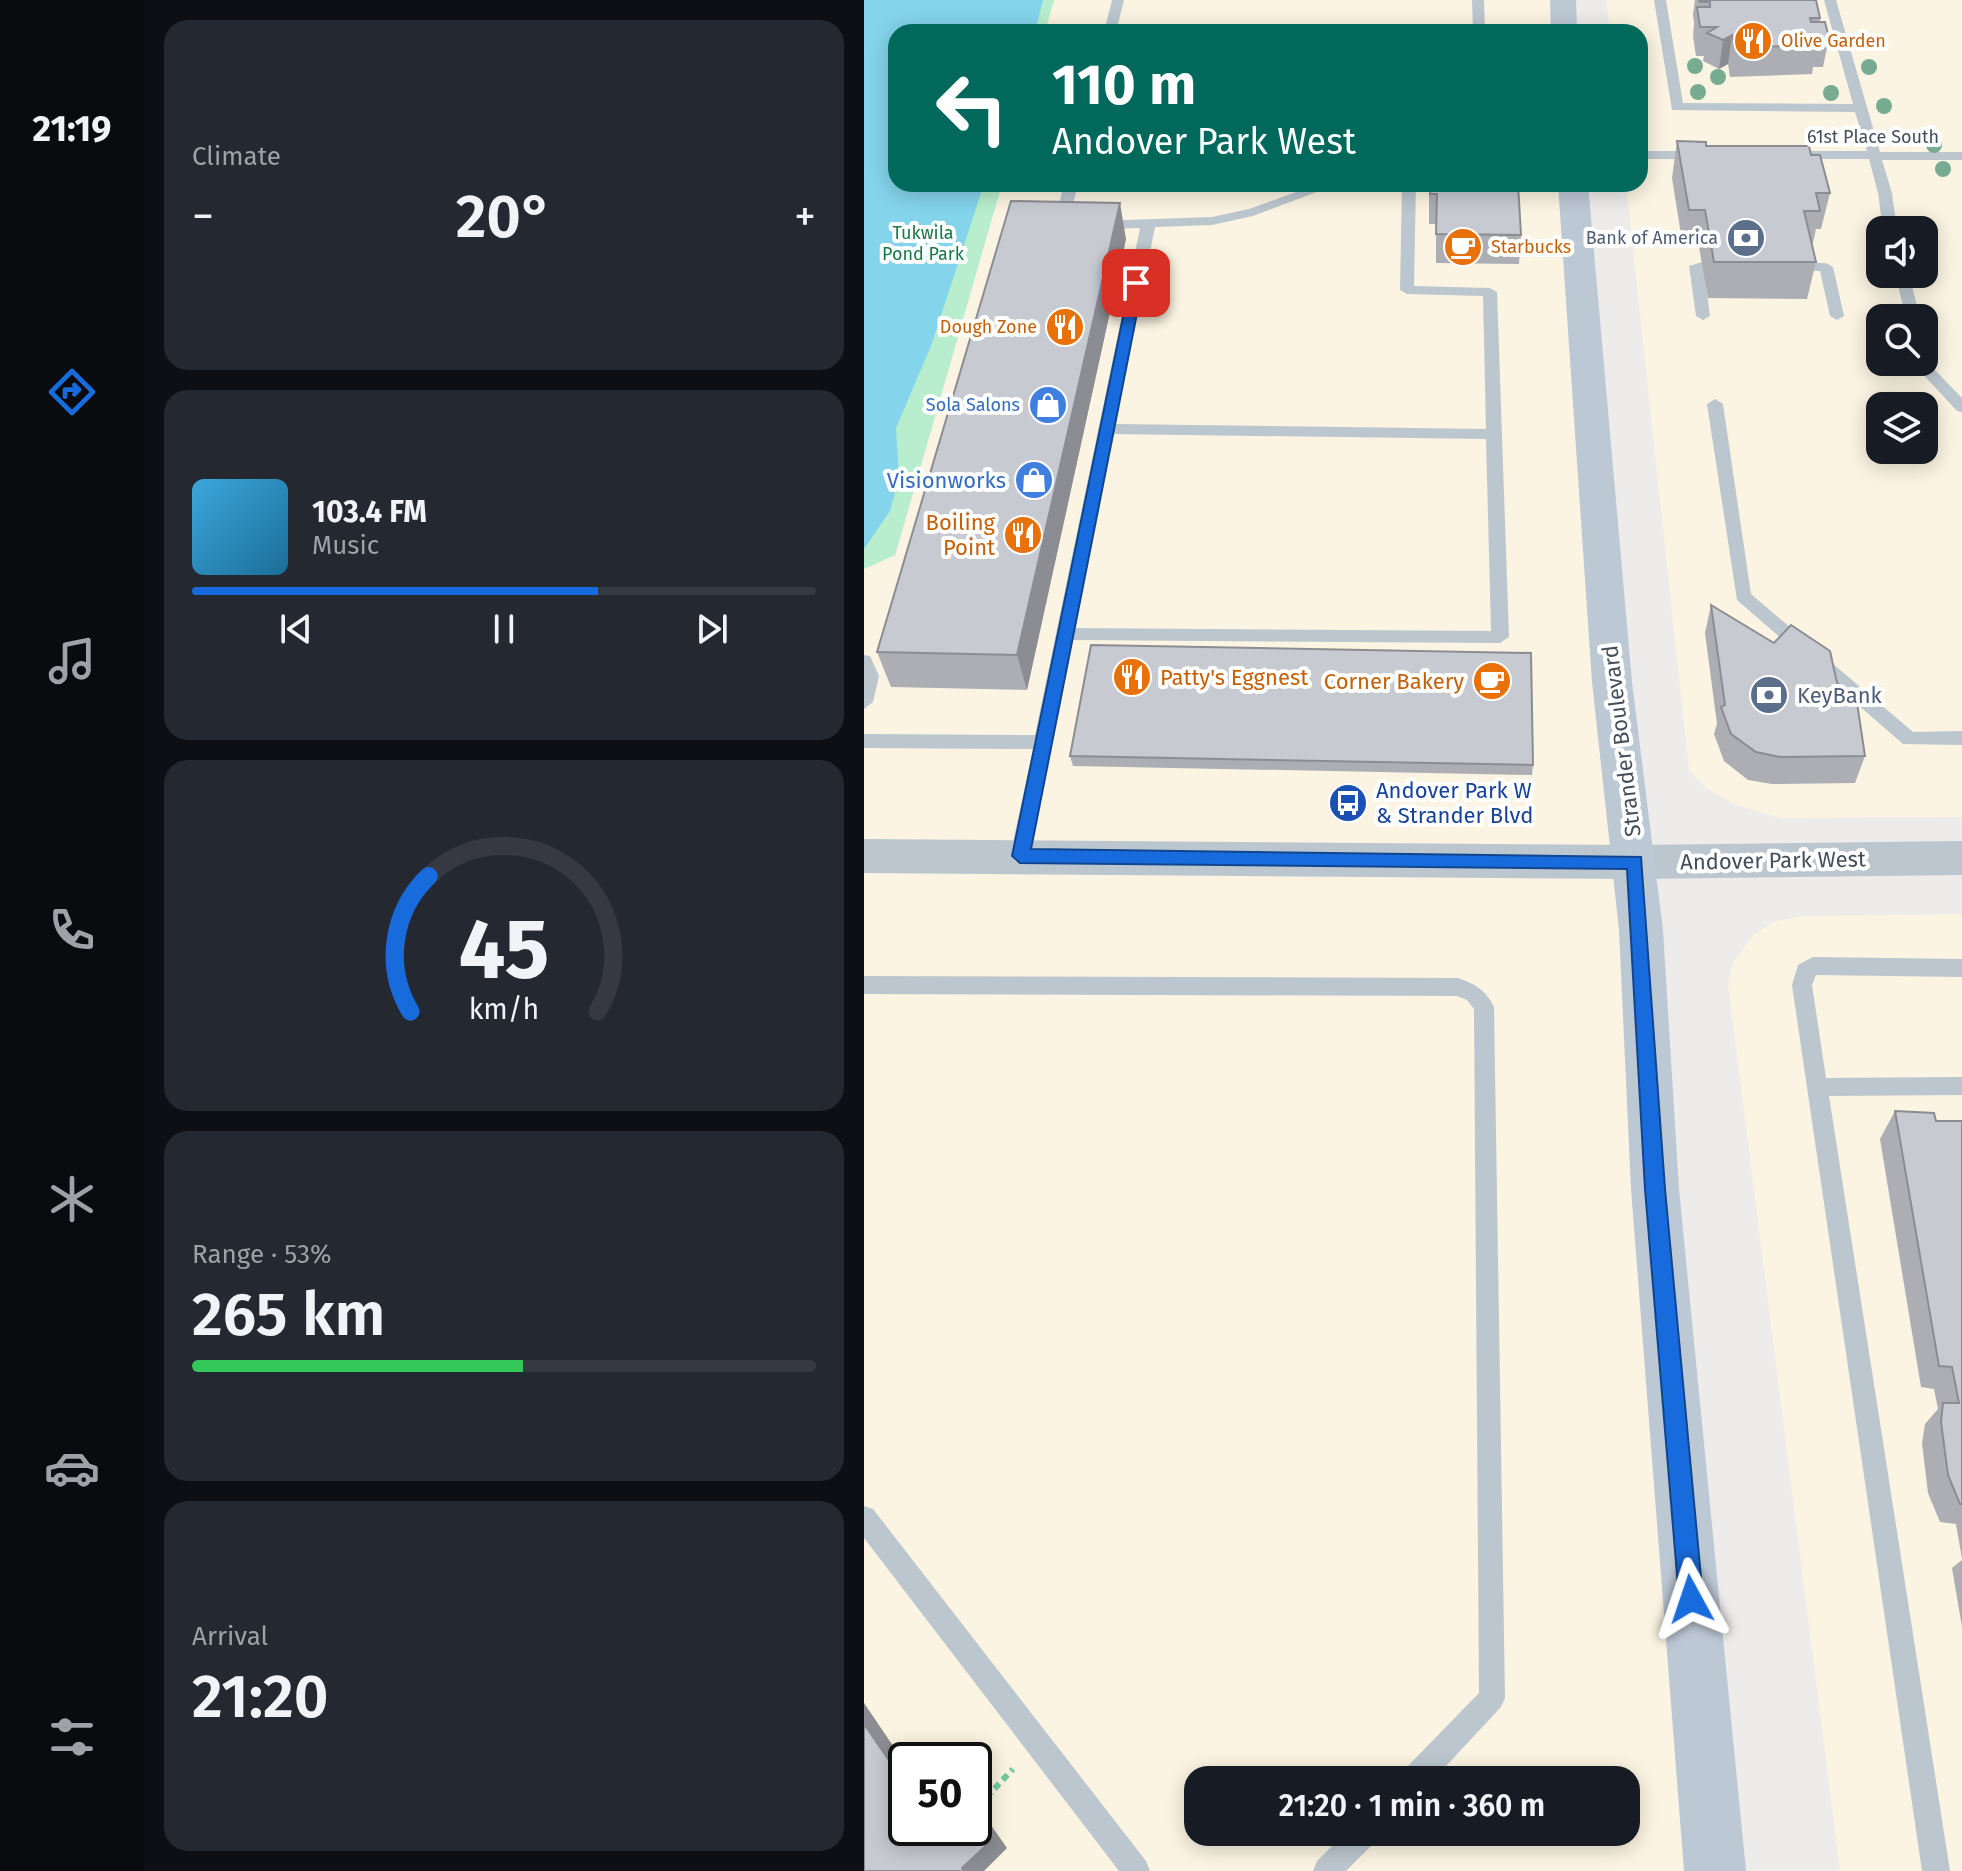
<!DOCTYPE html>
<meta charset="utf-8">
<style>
:root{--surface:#171b24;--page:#242831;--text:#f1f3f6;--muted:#9ea1a6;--line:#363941;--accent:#186bdc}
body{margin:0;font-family:"Fira Sans",sans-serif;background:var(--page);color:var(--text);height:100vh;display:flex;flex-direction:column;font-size:30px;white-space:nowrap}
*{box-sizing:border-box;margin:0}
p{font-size:26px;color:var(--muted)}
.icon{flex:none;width:44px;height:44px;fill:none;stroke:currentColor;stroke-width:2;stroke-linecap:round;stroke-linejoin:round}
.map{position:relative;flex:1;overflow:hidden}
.side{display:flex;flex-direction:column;gap:20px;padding:20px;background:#0d0f14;width:720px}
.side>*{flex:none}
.banner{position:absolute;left:24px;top:24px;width:760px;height:168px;border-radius:24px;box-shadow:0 4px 20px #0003;background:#00695c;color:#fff;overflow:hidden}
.controls{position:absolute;left:1002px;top:216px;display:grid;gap:16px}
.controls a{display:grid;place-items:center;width:72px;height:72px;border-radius:16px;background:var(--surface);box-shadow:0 4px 20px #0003;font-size:40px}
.speed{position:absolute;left:24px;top:1742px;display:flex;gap:16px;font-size:40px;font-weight:700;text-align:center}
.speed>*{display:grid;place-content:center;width:104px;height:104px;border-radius:50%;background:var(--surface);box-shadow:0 4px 20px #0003;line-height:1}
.speed .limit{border:4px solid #111;border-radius:12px;background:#fff;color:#111}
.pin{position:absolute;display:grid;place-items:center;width:68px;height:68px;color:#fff;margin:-34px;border-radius:16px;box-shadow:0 4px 12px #0006}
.me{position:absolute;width:88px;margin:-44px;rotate:355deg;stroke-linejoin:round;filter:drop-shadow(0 0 6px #0008)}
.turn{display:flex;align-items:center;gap:28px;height:168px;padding:0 32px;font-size:36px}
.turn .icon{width:104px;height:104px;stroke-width:2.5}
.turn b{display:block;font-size:56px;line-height:68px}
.big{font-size:60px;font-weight:600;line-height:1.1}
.side .tile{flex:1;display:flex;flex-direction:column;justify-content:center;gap:12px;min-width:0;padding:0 28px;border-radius:24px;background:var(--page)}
.side .dial{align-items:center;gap:0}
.dial svg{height:208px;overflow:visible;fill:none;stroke:var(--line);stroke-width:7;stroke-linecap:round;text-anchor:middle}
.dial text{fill:var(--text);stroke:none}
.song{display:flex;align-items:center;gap:24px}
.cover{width:96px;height:96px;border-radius:12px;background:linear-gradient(135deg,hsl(200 70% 55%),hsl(200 70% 35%))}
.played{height:8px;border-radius:4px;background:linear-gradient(90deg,var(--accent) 65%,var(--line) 65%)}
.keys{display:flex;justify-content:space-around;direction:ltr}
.heat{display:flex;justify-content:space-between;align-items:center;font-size:44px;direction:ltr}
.charge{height:12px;border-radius:6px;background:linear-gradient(90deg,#34c759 53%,var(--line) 0)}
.trip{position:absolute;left:320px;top:1766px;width:456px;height:80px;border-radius:24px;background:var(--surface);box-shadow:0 4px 20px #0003;font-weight:600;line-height:80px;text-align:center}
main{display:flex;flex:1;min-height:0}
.tabs{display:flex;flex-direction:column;width:144px;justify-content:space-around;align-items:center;background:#090b0e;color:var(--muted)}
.tabs .icon{width:56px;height:56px}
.tabs .selected{color:var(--accent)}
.tabs b{font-size:36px;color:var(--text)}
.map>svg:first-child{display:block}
.commercial{fill:#fbf4e2;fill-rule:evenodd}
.green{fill:#b8eecd}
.water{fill:#84d4eb}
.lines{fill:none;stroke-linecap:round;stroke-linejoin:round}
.path{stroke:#70cca0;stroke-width:6;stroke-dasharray:7 5;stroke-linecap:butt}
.service{fill:#bcc6ce;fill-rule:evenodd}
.tertiary{fill:#bcc6ce;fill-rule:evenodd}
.secondary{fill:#bdc8d5;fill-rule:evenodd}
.tree{fill:#77ac92}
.wall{fill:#acaeb4}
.shaded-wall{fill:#8c8d92}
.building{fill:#c8cad1;stroke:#8c8d92;stroke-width:2}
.route{fill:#186bdc;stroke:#10468f;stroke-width:2}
.labels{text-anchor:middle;stroke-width:8;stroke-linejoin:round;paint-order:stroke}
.far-food-label{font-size:18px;fill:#c56008;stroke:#fff;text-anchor:start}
.far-street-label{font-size:18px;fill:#444f59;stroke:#fff}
.far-park-label{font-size:18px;fill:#167949;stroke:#fff}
.far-service-label{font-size:18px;fill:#4e5e75;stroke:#fff;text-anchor:end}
.far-shop-label{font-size:18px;fill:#366cbe;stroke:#fff;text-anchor:end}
.shop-label{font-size:22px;fill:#366cbe;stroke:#fff;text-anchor:end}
.food-label{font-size:22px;fill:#c56008;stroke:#fff;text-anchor:end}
.service-label{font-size:22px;fill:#4e5e75;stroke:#fff;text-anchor:start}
.street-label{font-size:22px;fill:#444f59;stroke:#fff}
.transit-label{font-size:22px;fill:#164399;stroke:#fff;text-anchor:start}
</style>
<main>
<nav class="tabs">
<b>21:19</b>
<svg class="icon selected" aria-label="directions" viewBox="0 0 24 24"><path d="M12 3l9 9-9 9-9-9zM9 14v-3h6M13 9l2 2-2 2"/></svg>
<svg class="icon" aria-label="music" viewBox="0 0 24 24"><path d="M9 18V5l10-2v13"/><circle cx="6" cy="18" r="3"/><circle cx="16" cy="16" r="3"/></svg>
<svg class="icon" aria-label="phone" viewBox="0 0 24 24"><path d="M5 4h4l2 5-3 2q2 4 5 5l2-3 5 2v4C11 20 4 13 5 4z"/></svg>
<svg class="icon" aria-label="climate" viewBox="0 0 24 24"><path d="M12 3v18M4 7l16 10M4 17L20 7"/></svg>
<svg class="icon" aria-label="car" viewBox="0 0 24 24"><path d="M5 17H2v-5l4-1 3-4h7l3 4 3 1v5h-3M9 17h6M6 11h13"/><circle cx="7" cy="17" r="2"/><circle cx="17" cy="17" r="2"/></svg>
<svg class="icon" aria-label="filters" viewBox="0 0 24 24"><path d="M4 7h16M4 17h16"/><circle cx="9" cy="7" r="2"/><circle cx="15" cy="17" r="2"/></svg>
</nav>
<section class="side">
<div class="tile"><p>Climate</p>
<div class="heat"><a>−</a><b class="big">20°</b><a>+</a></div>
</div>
<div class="tile">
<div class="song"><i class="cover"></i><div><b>103.4 FM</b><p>Music</p></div></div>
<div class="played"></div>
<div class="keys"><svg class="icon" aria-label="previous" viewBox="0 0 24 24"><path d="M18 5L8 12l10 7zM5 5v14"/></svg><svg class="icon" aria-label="pause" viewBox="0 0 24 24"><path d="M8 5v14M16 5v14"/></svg><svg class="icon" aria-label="next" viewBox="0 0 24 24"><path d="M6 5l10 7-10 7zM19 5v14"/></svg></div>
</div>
<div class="tile dial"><svg viewBox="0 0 100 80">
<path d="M14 69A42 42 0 1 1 86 69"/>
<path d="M14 69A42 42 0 0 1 21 17" stroke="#186bdc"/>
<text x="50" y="56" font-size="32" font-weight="700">45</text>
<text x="50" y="72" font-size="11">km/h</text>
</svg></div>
<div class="tile"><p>Range · 53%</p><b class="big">265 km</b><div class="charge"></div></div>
<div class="tile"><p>Arrival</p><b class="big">21:20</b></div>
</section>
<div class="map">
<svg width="1098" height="1871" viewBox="0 0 1098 1871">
<rect width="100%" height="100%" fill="#eeebeb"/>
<g class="commercial">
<polygon points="190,0 703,0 706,32 181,32"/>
<path d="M742,0H1098V817L917,818L872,805L841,787L825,770L762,184H776V32H746ZM1016,230H1060V274H1016ZM1016,318H1060V362H1016ZM1016,406H1060V450H1016Z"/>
<path d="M138,184H718L834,1871H0V569L32,555ZM42,1760H110V1828H42ZM334,1780H762V1832H334Z"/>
<polygon points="1098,914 1098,1871 976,1871 864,984 869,963 889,935 910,922 937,916"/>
</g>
<polygon class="green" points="0,0 190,0 181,32 32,32 32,184 138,184 31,555 0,569"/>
<polygon class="water" points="0,0 179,0 171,32 32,32 32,184 120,184 67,346 32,428 35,478 26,511 0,549"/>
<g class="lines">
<polyline class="path" points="114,1806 149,1769"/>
<g class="service">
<polygon points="248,0 260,0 252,32 240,32"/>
<polygon points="608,0 620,0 621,32 609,32"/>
<polygon points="790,0 802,0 819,103 989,104 960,0 972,0 1016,152 1098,152 1098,160 1018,160 1028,193 1033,230 1019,230 1014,193 1005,159 930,159 923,155 930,151 1003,151 991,112 808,110"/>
<polygon points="776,151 838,151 845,155 838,159 776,159"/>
<polygon points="200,184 214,184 204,225 197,229 190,225"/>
<path d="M454,184H474L389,216L348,225L291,227L251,424L622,429L619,296L543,294L536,290L538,184H552L550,286L626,288L633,292L645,637L636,643L208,640L166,856L163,861H149L146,856L169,749L0,748V734L171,735L276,228L233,229L226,225L233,221L348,217L385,209ZM249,434L622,439L627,631L211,628Z"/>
<polygon points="838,262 845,266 840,270 846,316 839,320 832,316 825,266"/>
<polygon points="962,263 969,267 980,316 973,320 966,316 956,271 936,271 929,267 936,263"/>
<polygon points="1031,274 1045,274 1056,318 1042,318"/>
<polygon points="1060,352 1065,354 1070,369 1098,398 1098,412 1093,411 1055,370 1054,362 1060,362"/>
<polygon points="851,399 859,404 887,594 1049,732 1098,731 1098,745 1039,744 873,600 843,404"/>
<polygon points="0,655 6,656 15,676 9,702 0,709"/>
<polygon points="949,957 1098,959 1098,977 952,975 948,985 962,1078 1098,1077 1098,1095 965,1096 1086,1871 1058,1871 928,985 934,965"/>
<path d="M0,976L594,978C611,984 622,990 630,1007L641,1698L637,1707L569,1780H536L540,1770L615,1693L610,1009L603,1000L593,996L0,994Z"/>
<polygon points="0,1506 9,1509 282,1861 286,1871 255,1871 0,1538"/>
<polygon points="482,1832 515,1832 511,1842 482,1871 449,1871 453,1861"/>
</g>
<polygon class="tertiary" points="0,839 771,845 1098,841 1098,875 771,879 0,873"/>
<g class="secondary">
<polygon points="686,0 712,0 713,32 687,32"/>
<polygon points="694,184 724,184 768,682 799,930 815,1189 882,1871 820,1871 767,1189 755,930 728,682"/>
</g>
</g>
<g class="tree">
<circle cx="831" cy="66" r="8"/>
<circle cx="1005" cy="67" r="8"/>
<circle cx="854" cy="77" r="8"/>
<circle cx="834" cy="92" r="8"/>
<circle cx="967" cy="93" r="8"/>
<circle cx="1020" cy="106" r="8"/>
<circle cx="1070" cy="145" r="8"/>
<circle cx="1079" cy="169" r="8"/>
</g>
<g class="wall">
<polygon points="831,0 952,0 956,18 956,22 965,38 959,67 949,67 948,74 866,77 864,64 855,69 839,61 840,56 832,56 829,36 830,24 829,14"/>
<polygon points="813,141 842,146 947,155 966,193 957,229 952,229 948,247 952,262 943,299 844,298 835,247 819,247 808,178"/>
<polygon points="565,184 657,235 655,264 572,263 572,224 565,224"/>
<polygon points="175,201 262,239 163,690 27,687 13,652"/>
<polygon points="847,605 973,683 1001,756 991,783 908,784 884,780 860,761 850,734 853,724 841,633"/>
<polygon points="206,756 669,765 668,775 209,766"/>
<polygon points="1031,1111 1072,1121 1098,1121 1098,1559 1092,1524 1076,1522 1064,1493 1058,1443 1061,1424 1074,1409 1070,1389 1057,1387 1016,1139"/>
<polygon points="1098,1560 1098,1627 1088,1568"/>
</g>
<g class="shaded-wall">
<polygon points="868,35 864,64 855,69 859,40"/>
<polygon points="256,203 262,239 163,690 153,655"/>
<polygon points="0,1703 42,1765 42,1778 35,1775 0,1724"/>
<polygon points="110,1801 143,1848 120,1871 100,1871 98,1868 110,1819"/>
</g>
<g class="building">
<polygon points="835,0 952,0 956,18 946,18 947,22 961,22 965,38 952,38 954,45 871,48 868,35 859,40 843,33 853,27 836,27 833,7 846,7 846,2 836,2"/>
<polygon points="813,141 842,142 842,146 945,146 947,155 956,155 966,193 952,193 956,211 940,211 952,262 850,262 841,210 825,210"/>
<polygon points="566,184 654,184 657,235 572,234 573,194 566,194"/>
<polygon points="147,201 256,203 153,655 13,652"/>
<polygon points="847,605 910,643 927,625 966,651 973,683 992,696 1001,756 916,757 892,752 867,734 857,707 861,705"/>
<polygon points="227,645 667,653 669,765 206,756"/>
<polygon points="1031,1111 1070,1113 1072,1121 1098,1121 1098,1504 1096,1504 1084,1475 1077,1422 1079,1403 1095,1403 1088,1367 1075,1366"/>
<polygon points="0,1724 35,1775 42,1768 42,1828 110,1828 110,1819 126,1842 98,1868 100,1871 0,1871"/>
</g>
<polygon class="route" points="272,279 279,283 167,849 777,857 801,1189 839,1599 835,1607 827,1611 819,1607 815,1599 781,1189 763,869 156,863 148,856 266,283"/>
<defs>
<g id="restaurant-disc" transform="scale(2)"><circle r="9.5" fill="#e8710a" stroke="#fff"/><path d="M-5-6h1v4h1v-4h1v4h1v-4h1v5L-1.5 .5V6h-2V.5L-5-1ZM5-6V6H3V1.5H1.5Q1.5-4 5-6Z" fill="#fff"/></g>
<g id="bank-disc" transform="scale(2)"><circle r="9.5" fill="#5c6f8a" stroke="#fff"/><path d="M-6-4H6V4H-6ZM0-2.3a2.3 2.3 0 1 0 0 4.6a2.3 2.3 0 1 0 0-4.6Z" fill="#fff"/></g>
<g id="cafe-disc" transform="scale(2)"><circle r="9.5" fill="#e8710a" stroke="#fff"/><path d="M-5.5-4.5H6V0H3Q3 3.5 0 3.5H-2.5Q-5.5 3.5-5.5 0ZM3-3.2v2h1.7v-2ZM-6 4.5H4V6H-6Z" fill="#fff"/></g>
<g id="shop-disc" transform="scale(2)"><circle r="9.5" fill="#3f7fe0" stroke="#fff"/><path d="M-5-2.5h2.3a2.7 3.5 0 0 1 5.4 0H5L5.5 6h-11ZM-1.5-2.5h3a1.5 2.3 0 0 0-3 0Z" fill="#fff"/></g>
<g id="bus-disc" transform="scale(2)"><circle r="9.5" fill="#1a4fb4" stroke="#fff"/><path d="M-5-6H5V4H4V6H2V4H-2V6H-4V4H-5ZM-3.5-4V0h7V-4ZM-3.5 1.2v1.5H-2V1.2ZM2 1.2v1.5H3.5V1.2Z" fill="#fff"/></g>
</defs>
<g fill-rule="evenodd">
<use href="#restaurant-disc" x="889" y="41"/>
<use href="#bank-disc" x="882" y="238"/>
<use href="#cafe-disc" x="599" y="247"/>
<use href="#restaurant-disc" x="201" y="327"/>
<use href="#shop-disc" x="184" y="405"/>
<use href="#shop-disc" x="170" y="480"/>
<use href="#restaurant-disc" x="159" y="535"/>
<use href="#restaurant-disc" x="268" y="677"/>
<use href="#cafe-disc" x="628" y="681"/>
<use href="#bank-disc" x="905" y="695"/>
<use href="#bus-disc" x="484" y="803"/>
</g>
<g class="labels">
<g class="far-food-label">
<text x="917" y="47">Olive Garden</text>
<text x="627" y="253">Starbucks</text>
<text x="173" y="333" text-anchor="end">Dough Zone</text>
</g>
<g class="far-street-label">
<text x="1009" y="143">61st Place South</text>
</g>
<g class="far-park-label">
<text x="59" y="239">Tukwila<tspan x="59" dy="21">Pond Park</tspan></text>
</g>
<g class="far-service-label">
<text x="854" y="244">Bank of America</text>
</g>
<g class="far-shop-label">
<text x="156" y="411">Sola Salons</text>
</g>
<g class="shop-label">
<text x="142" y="488">Visionworks</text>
</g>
<g class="food-label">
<text x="131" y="530">Boiling<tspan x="131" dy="25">Point</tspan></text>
<text x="296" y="685" text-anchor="start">Patty's Eggnest</text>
<text x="600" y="689">Corner Bakery</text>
</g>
<g class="service-label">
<text x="933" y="703">KeyBank</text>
</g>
<g class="street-label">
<text transform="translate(757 741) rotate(-97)" y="8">Strander Boulevard</text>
<text transform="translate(909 860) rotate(-1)" y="8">Andover Park West</text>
</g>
<g class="transit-label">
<text x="512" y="798">Andover Park W<tspan x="512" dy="25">&amp; Strander Blvd</tspan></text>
</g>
</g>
</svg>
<div class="controls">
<a><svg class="icon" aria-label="sound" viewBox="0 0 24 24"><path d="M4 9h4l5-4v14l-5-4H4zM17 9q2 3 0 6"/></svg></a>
<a><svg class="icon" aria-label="search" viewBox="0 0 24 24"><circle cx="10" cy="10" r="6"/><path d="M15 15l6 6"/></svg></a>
<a><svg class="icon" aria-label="layers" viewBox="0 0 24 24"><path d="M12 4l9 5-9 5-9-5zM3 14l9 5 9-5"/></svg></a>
</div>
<div class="speed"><div class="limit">50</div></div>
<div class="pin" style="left:272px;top:283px;background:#d93025"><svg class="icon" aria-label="arrive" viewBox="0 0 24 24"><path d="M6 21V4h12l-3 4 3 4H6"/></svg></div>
<svg class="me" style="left:827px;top:1599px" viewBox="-20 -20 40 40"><path d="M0-17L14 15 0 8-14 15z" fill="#186bdc" stroke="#fff" stroke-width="4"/></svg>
<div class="trip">21:20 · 1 min · 360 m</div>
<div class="banner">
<div class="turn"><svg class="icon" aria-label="left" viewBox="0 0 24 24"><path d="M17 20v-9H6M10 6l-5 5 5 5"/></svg><div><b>110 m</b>Andover Park West</div></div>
</div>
</div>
</main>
